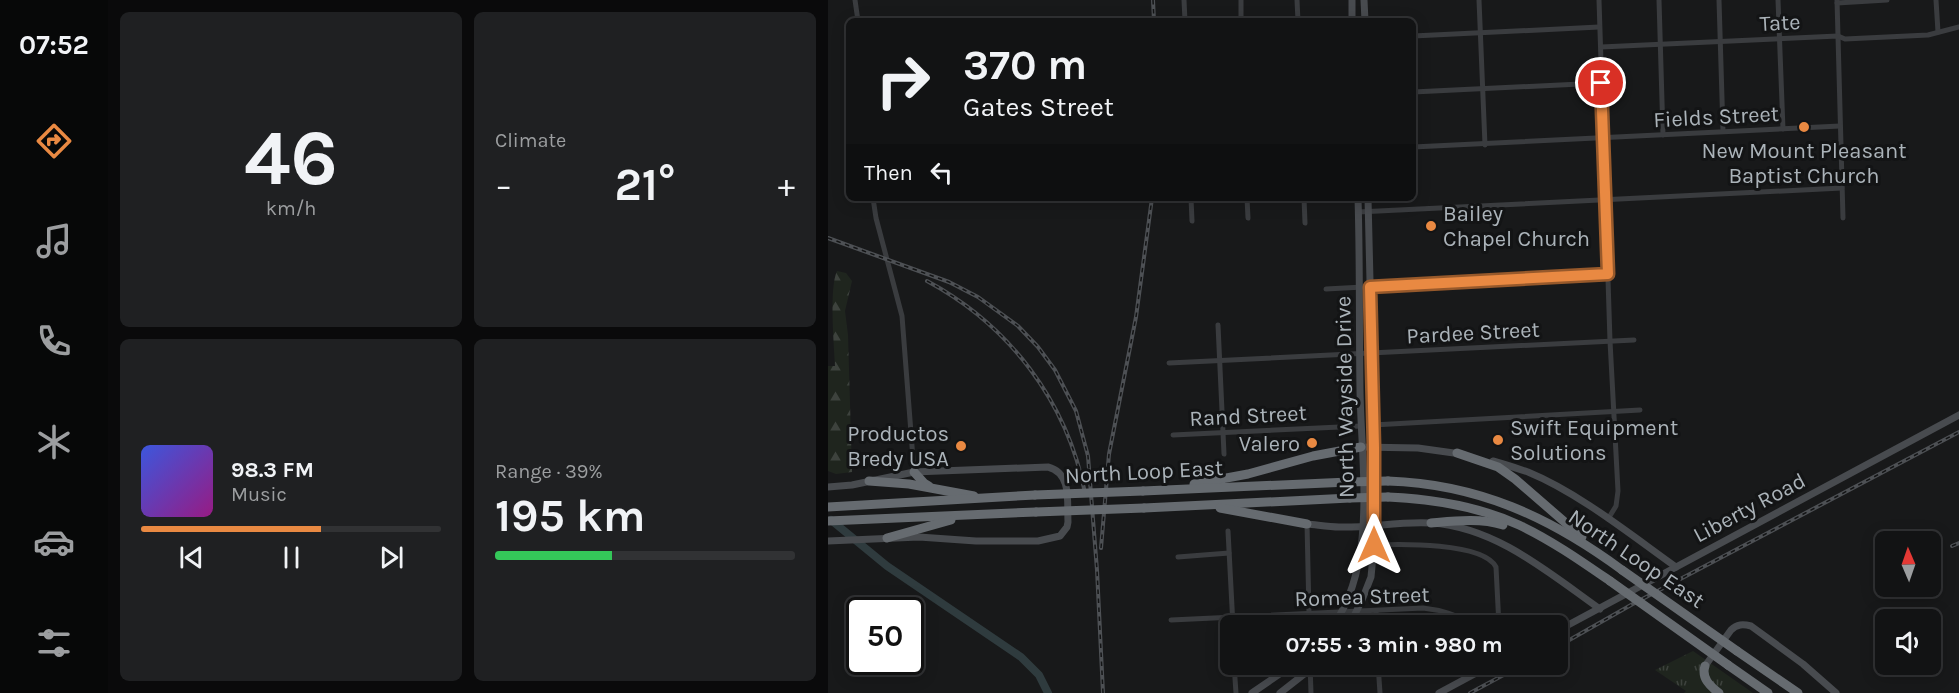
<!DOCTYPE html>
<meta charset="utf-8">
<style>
:root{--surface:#121314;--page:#1f2022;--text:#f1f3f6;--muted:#9c9ea0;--line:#313234;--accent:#e98942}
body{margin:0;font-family:Karla,sans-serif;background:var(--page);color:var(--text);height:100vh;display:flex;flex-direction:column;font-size:22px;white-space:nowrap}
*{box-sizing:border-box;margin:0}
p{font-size:20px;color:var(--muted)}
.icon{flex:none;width:33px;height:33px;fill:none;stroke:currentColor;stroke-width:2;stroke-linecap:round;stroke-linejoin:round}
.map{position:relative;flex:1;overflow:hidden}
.sheet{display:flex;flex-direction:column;gap:12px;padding:12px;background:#0a0a0b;width:720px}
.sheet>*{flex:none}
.banner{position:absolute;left:18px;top:18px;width:570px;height:183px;border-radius:9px;box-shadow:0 3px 15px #0003,0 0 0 2px var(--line);background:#121314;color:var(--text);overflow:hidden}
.needle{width:39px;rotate:358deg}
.controls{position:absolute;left:1047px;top:531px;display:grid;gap:12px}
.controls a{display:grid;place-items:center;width:66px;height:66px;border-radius:9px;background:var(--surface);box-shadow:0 3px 15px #0003,0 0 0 2px var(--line);font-size:30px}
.speed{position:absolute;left:18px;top:597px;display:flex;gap:12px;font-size:30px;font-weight:700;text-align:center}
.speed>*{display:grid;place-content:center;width:78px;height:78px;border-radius:50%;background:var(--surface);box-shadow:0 3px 15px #0003,0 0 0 2px var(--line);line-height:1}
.speed .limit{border:3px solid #111;border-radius:9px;background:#fff;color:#111}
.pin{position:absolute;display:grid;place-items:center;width:51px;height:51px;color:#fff;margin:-26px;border:3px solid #fff;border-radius:50%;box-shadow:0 2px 6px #0007}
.me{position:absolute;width:66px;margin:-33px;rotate:0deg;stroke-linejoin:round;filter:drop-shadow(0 0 4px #0008)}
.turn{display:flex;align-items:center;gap:21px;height:126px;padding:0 18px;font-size:27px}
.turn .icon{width:78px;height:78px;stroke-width:2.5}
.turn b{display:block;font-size:42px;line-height:51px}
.then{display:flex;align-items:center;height:57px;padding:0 18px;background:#0003;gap:12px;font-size:22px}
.big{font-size:45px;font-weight:700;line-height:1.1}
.sheet .tile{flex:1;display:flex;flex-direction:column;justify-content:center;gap:9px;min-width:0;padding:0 21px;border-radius:9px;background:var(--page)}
.sheet .dial{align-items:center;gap:0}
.dial b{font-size:78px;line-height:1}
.song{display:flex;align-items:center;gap:18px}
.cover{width:72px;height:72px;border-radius:9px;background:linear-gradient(135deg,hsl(230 70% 55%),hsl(310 70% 35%))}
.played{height:6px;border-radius:3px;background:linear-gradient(90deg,var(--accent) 60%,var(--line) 60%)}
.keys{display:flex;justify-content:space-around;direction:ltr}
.heat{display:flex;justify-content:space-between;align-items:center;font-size:33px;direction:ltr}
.charge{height:9px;border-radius:4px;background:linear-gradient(90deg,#34c759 39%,var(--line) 0)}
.sheet .tiles{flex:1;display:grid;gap:12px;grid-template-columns:repeat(2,1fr)}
.trip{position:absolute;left:392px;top:615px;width:348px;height:60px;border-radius:9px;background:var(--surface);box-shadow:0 3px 15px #0003,0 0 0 2px var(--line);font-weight:700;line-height:60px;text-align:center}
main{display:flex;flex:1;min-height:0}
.tab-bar{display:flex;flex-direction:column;width:108px;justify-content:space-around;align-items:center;background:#070808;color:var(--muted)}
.tab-bar .icon{width:42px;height:42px}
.tab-bar .selected{color:var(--accent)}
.tab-bar b{font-size:27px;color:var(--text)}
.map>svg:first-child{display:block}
.grass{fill:url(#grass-tufts)}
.forest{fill:url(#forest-firs)}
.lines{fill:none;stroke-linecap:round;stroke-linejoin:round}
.river{stroke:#2f3b3e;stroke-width:8}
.minor{stroke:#3a3c3f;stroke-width:5}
.secondary{stroke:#484b4f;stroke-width:7}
.motorway{stroke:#666b70;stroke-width:9}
.rail-casing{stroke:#4d5054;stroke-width:4}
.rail{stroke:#131415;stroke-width:1.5;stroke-dasharray:4.5;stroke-linecap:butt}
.motorway-bridge{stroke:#666b70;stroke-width:9}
.route-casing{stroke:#97592b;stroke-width:15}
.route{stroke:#e98942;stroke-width:10}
.poi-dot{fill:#e98942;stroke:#131415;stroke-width:2}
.labels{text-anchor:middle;stroke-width:6;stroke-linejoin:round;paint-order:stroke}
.street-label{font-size:22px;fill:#abb3b9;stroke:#131415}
.poi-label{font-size:22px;fill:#abb3b9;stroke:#131415;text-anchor:start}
</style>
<main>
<nav class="tab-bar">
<b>07:52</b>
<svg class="icon selected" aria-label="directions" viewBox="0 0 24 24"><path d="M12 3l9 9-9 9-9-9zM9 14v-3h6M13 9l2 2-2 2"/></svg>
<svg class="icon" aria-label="music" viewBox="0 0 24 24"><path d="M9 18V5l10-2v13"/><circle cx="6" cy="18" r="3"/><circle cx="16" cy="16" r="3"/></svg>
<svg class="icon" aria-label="phone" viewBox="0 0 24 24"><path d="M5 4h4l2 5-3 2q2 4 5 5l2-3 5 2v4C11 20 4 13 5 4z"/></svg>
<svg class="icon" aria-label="climate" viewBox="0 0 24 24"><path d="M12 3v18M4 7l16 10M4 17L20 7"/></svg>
<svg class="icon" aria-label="car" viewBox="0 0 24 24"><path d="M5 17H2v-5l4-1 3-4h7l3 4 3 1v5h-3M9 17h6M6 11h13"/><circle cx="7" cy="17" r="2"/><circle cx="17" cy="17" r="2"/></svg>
<svg class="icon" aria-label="filters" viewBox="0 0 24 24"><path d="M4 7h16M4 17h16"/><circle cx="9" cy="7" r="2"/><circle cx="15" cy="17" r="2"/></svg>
</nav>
<section class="sheet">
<div class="tiles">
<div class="tile dial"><b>46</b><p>km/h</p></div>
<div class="tile"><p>Climate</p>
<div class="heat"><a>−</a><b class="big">21°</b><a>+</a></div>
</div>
<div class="tile">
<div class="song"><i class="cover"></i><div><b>98.3 FM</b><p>Music</p></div></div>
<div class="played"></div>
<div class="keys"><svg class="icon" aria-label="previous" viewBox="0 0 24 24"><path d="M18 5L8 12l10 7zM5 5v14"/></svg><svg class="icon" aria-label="pause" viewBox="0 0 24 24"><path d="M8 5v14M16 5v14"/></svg><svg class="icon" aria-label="next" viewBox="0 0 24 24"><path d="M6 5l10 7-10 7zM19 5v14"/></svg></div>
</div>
<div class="tile"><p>Range · 39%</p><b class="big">195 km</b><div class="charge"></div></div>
</div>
</section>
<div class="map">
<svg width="1131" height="693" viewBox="0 0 1131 693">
<defs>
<pattern id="grass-tufts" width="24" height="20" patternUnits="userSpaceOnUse" patternTransform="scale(1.5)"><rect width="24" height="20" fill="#1f251e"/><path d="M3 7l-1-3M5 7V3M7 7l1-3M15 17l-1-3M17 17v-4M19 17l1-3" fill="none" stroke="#3d423d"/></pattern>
<pattern id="forest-firs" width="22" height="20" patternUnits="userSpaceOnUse" patternTransform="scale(1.5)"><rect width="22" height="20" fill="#1f251e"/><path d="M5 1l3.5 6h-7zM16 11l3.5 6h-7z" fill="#3d423d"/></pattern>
</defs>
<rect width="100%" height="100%" fill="#18191a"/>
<polygon class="grass" points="865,651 925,693 856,693 858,691 827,670"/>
<path class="forest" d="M9,271L18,273L24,281L17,311L20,335L24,472L8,474L0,471V366H7C6,344 1,288 9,271Z"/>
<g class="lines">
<polyline class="river" points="3,520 59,566 193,657 211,675 220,693"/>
<g class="minor">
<polyline points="27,0 30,21"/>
<polyline points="356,0 357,21"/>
<polyline points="413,0 413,21"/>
<polyline points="469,0 470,21"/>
<polyline points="651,0 657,145"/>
<polyline points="771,0 782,341 790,491 788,506 780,519"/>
<polyline points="831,0 835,135"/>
<polyline points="891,0 895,131"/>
<polyline points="950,0 955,129"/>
<polyline points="1009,0 1015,218"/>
<polyline points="1108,0 1110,32"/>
<polyline points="1009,3 1059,0"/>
<polyline points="585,36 771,27"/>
<polyline points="773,47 1010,36 1017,39 1100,35 1131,27"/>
<polyline points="585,92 773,83"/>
<polyline points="585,147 1012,126"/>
<polyline points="45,198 48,218 74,316 86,472"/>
<polyline points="363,198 364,221"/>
<polyline points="419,198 420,218"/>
<polyline points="476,198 477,223"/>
<polyline points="530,212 1014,188"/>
<polyline points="498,289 780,274"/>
<polyline points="390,325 396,454"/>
<polyline points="341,363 806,340"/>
<polyline points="545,425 812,410"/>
<polyline points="345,435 533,426"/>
<polyline points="479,524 481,613"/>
<polyline points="400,531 405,626"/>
<path d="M546,545C571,544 655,542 668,567L671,626"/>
<polyline points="350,557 401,553"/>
<polyline points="548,611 549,626"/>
<path d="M343,620L595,608C615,610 632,616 650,626"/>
<polyline points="406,664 408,693"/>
<polyline points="482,664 483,693"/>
<polyline points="550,664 552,693"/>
</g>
<g class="secondary">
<polyline points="524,0 524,21"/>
<polyline points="536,0 537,21"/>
<polyline points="533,447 590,448 633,454"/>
<path d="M665,461C676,464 688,468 700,472C751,493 803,535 848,567"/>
<path d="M0,487L24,485L86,472L220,467C244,473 239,502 240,522L239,527L232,536L210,541H148L91,537L0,541"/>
<path d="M479,524C490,525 501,527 511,527C541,528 572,521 603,523C668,527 721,573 772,609"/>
<path d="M505,626C550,562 533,464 532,390C531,326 532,262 530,198"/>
<polyline points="521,626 534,600 543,577 546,545 546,447 540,198"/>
<polyline points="729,631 1131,415"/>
<path d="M877,666L903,630C909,624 915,624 923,626L975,664L1008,693"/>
<polyline points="424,693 466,664"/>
<polyline points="452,693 489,664"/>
<polyline points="611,693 665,664"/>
</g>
<g class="motorway">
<polyline points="629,453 670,467 687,479 754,537"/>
<polyline points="86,472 96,483 101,486"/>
<polyline points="41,481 81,484 146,496"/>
<path d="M560,481C650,484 722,517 794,570"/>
<polyline points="366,484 420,474 485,456 533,447"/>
<polyline points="315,491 521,482"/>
<path d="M560,497C605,499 650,506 691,525C723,540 753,561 782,581"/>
<polyline points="0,507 207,495"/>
<polyline points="316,508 522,498"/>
<polyline points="392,508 479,524"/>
<polyline points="0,521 208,512"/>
<path d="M603,523C627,521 652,518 675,525"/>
<polyline points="59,538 123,520"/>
<polyline points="909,651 970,693"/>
<polyline points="900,665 940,693"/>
<path d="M877,666C873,678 882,686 891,693"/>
</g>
<g class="rail-casing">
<g id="rail">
<polyline points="325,0 326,21"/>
<polyline points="0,238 121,282 150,297 190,326 210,347 227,370 248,411 260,456 269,570 275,693"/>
<path d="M99,281C181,325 239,401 257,493"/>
<polyline points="1124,546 1131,543"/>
<polyline points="273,548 281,454 308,317 324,198"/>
<polyline points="729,647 803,605 1131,432"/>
<polyline points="642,693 696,664"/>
</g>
</g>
<use href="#rail" class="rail"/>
<g class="motorway-bridge">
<polyline points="521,482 560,481"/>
<polyline points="207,495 315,491"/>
<polyline points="522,498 560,497"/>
<polyline points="208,512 316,508"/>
<polyline points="794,570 909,651"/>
<polyline points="782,581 900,665"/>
</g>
</g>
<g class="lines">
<g class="route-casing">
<polyline id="route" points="546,545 546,447 542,287 780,274 773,83"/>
</g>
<use href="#route" class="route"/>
</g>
<g class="poi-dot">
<circle cx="976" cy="127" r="6"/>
<circle cx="603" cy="226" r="6"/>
<circle cx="670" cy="440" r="6"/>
<circle cx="484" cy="443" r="6"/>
<circle cx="133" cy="446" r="6"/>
</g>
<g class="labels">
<g class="street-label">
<text transform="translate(952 22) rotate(-3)" y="8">Tate</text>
<text transform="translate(888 116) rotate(-3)" y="8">Fields Street</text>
<text transform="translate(645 332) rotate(-3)" y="8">Pardee Street</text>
<text transform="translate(516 397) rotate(-91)" y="8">North Wayside Drive</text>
<text transform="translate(420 415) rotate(-3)" y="8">Rand Street</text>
<text transform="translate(316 471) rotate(-3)" y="8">North Loop East</text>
<text transform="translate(921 507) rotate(-28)" y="8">Liberty Road</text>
<text transform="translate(809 558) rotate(34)" y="8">North Loop East</text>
<text transform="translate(534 596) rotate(-2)" y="8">Romea Street</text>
</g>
<g class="poi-label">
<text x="976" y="158" text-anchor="middle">New Mount Pleasant<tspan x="976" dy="25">Baptist Church</tspan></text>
<text x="615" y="221">Bailey<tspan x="615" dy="25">Chapel Church</tspan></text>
<text x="682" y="435">Swift Equipment<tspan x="682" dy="25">Solutions</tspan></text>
<text x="121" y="441" text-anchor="end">Productos<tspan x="121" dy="25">Bredy USA</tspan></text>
<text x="472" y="451" text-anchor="end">Valero</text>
</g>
</g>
</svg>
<div class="controls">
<a><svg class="needle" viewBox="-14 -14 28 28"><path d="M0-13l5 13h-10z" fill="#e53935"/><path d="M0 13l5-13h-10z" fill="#9c9ea0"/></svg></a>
<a><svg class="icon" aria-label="sound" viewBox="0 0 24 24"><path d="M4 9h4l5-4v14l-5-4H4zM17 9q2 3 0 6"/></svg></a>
</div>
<div class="speed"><div class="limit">50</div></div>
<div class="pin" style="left:773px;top:83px;background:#d93025"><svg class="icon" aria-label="arrive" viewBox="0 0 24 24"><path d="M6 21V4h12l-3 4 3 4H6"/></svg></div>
<svg class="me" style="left:546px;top:545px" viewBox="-20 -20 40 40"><path d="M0-17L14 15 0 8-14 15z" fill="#e98942" stroke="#fff" stroke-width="4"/></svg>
<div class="trip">07:55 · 3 min · 980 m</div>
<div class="banner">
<div class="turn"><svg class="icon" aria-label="right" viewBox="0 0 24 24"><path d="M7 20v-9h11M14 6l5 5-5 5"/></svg><div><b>370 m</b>Gates Street</div></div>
<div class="then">Then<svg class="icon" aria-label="left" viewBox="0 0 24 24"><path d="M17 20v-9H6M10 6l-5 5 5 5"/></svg></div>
</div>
</div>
</main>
